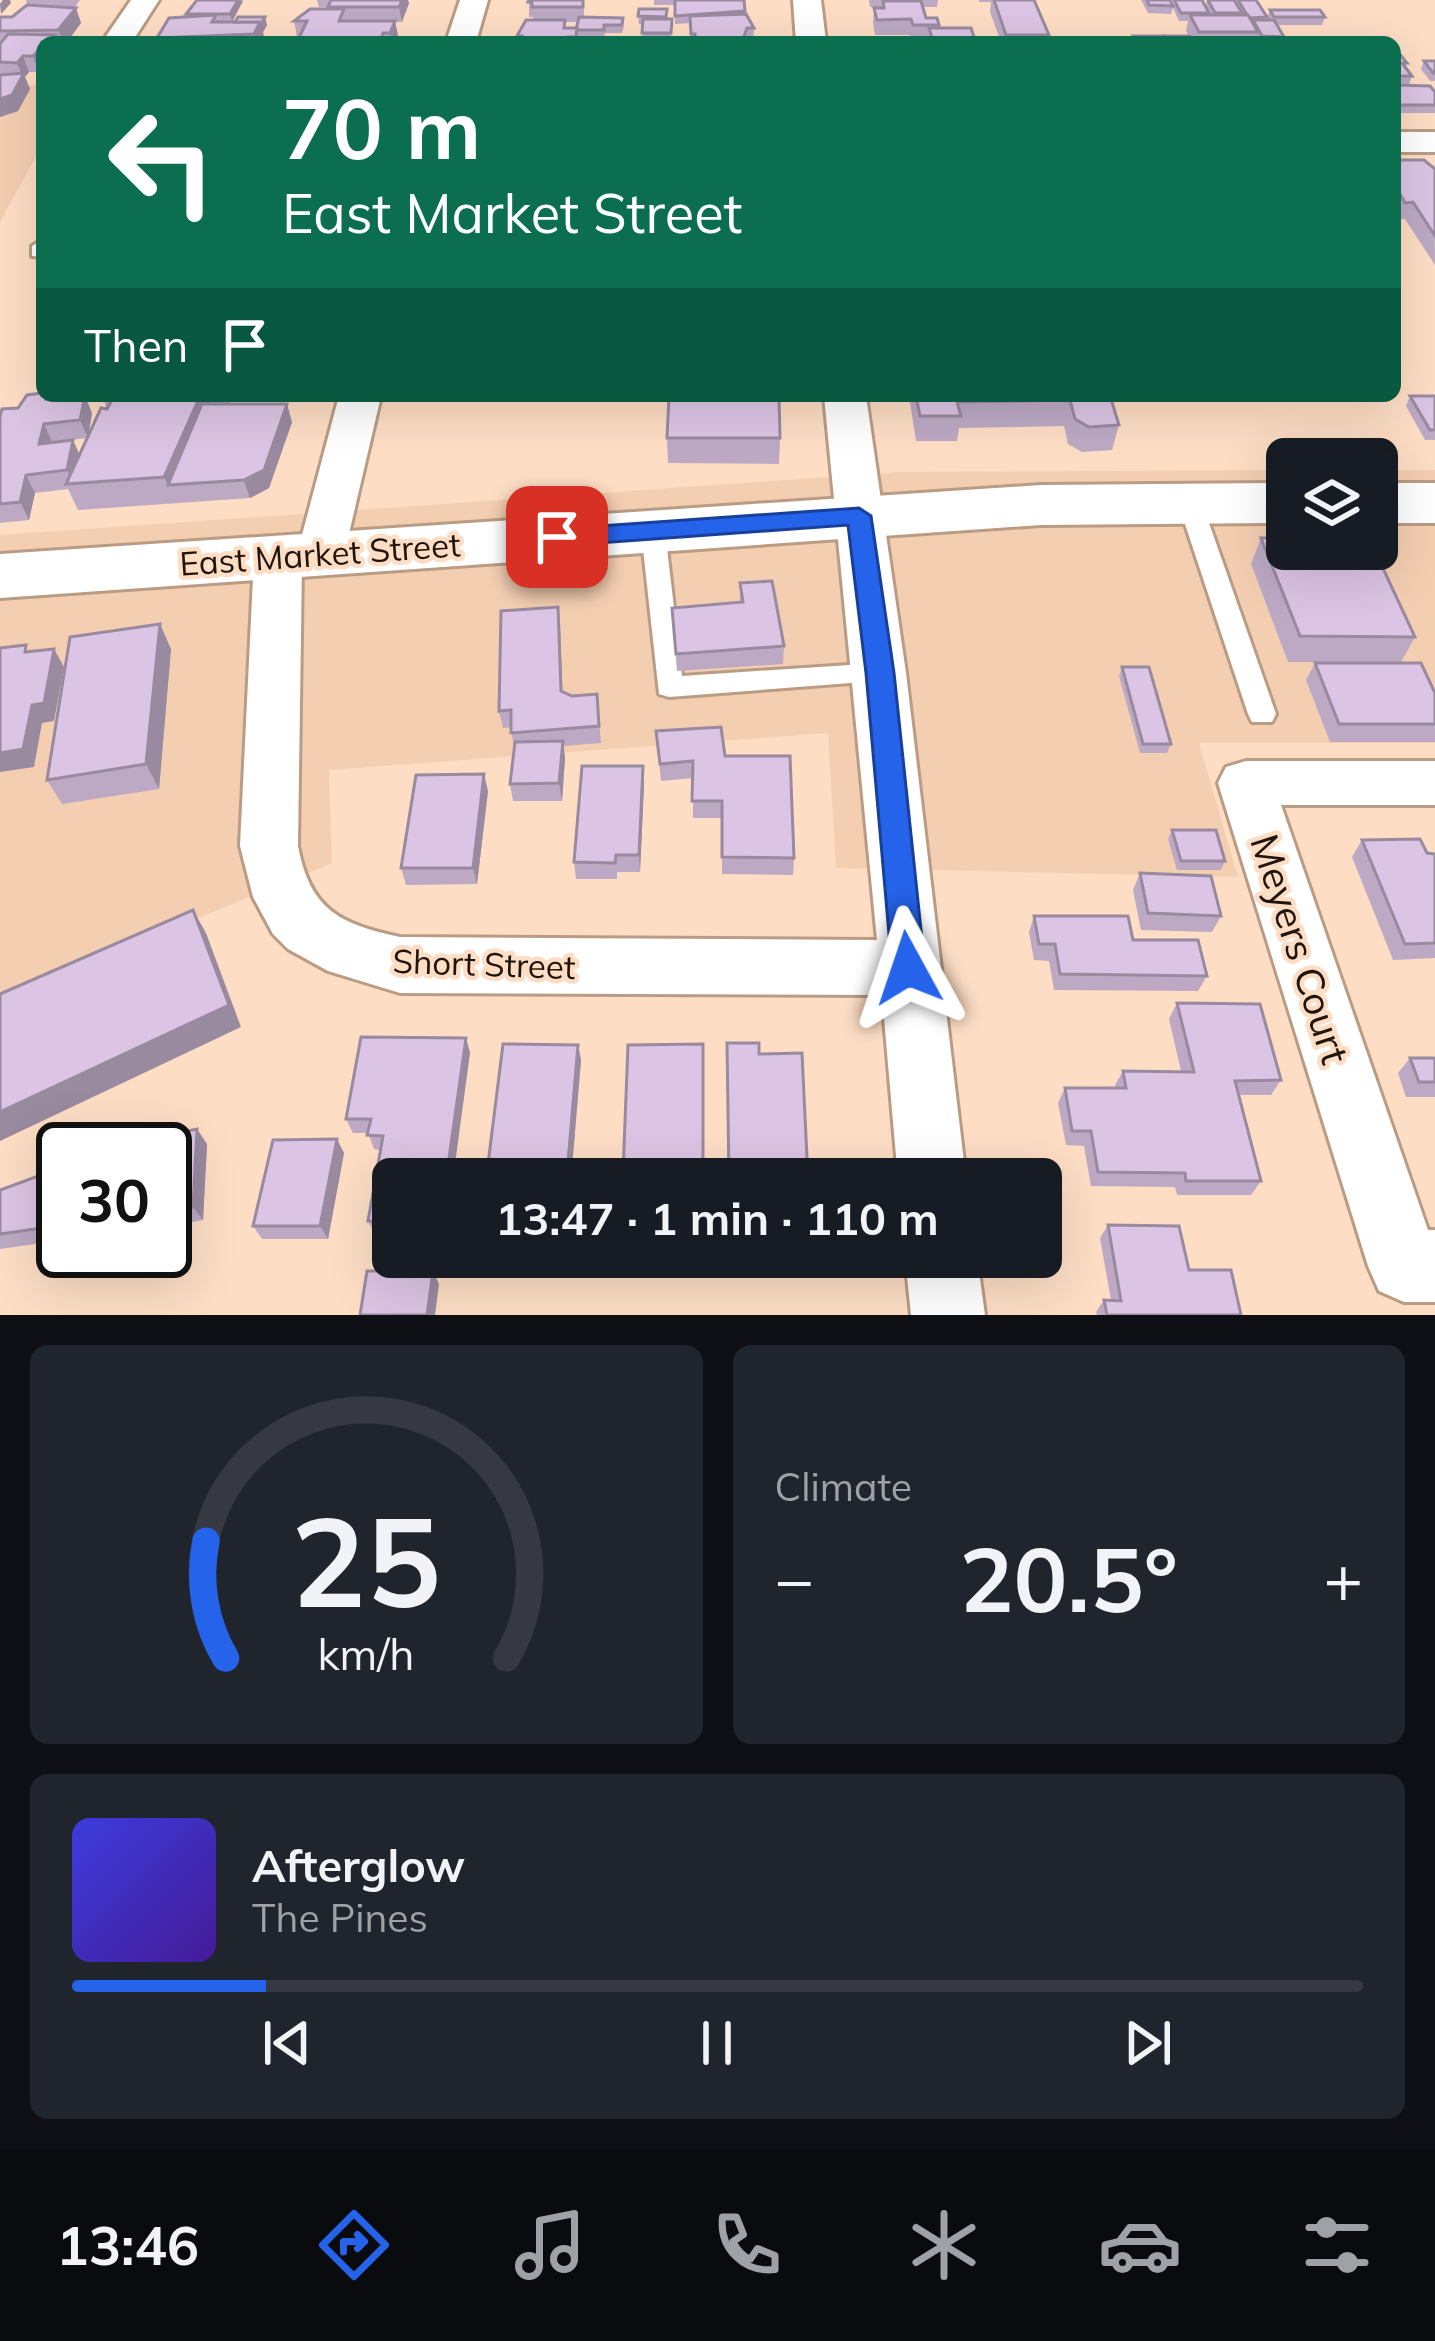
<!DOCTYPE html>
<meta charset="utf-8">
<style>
:root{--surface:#171b24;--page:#20242c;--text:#f1f3f6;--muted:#9ea1a6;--line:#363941;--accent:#2563eb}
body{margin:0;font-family:Mulish,sans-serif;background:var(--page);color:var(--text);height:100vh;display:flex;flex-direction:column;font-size:45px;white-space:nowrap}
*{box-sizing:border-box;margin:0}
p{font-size:39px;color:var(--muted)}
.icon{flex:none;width:66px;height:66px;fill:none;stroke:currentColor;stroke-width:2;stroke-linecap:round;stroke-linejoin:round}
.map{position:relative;height:1315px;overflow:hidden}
.sheet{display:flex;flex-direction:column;gap:30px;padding:30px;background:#0d0f14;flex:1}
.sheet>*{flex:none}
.top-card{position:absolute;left:36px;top:36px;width:1365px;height:366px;border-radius:18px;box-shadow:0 12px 48px #0002;background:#0b6e4f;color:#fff;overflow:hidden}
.tools{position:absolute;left:1266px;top:438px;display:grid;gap:24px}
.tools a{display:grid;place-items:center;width:132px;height:132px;border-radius:18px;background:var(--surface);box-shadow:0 12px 48px #0002;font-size:60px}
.speed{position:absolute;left:36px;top:1122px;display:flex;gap:24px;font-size:60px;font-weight:700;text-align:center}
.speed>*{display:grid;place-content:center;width:156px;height:156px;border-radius:50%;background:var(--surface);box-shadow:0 12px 48px #0002;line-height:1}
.speed .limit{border:6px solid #111;border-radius:18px;background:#fff;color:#111}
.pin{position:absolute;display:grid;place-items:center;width:102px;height:102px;color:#fff;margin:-51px;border-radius:24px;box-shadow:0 6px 18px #0006}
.me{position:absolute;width:132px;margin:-66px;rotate:355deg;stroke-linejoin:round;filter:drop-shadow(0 0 9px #0008)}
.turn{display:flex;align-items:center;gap:42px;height:252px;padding:0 48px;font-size:54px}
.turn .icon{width:156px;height:156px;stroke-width:2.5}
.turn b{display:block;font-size:84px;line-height:102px}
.then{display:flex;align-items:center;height:114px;padding:0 48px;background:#0003;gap:24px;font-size:45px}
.big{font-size:90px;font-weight:700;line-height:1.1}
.sheet .widget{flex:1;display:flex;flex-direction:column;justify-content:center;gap:18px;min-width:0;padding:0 42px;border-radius:18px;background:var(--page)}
.sheet .dial{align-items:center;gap:0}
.dial svg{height:312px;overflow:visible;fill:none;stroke:var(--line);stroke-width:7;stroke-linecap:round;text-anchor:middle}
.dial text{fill:var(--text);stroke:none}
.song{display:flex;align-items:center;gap:36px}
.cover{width:144px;height:144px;border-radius:18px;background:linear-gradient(135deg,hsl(240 70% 55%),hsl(260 70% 35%))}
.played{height:12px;border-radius:6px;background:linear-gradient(90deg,var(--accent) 15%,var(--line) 15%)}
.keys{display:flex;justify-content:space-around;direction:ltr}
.heat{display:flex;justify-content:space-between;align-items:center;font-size:66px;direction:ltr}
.sheet .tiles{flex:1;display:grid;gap:30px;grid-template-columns:1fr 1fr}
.widget:last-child{grid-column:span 2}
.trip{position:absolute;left:372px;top:1158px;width:690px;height:120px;border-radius:18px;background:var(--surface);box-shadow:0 12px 48px #0002;font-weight:700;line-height:120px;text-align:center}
.menu{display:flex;height:192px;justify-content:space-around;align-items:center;background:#090b0e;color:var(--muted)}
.menu .icon{width:84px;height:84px}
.menu .active{color:var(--accent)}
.menu b{font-size:54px;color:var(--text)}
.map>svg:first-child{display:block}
.built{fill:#f4ceb1}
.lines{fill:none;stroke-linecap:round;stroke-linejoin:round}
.service-casing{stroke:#ba9c85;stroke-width:6}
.minor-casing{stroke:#ba9c85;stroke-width:6}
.secondary-casing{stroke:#ba9c85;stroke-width:6}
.service{fill:#fff;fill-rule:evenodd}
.minor{fill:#fff;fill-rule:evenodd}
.secondary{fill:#fff;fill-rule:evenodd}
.wall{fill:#bda9c4;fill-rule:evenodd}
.shaded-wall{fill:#9a8aa0}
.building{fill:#dcc5e4;stroke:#9a8aa0;stroke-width:3}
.route{fill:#2563eb;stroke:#184099;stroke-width:3}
.labels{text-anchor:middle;stroke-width:9;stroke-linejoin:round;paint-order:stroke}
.street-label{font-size:33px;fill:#20150d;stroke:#fdddc4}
.near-street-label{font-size:39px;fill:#20150d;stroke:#fdddc4}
</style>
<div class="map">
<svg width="1435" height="1315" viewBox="0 0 1435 1315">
<rect width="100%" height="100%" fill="#fdddc4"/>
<g class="built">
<polygon points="42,85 42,145 0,222 0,87"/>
<polygon points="1287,470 1287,549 1377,549 1377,470 1435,470 1435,743 1199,743 1238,877 836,868 828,733 329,770 332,863 0,1000 0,535 901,472"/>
</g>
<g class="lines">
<g class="service-casing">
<g id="service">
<polygon points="42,240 42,257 32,256 32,246"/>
<polygon points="1190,495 1202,503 1276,714 1272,722 1252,722 1248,714 1178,503"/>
<polygon points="653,523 665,531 682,676 880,663 890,666 894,673 890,680 669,697 659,694 641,531"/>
</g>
</g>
<g class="minor-casing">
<g id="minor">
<polygon points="131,0 159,0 132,42 102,42"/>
<polygon points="460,0 488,0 476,42 446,42"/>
<polygon points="793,0 821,0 826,42 796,42"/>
<rect x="1395" y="132" width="40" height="20"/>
<path d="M339,396H381L344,555L337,567L320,571L302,564L298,846C310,910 340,924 400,937L877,940L824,396H866L906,673L966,1179H898L882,995L400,993L328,971L288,949L273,934L253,897L240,846L254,557L261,545L278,541L298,550Z"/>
<polygon points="1246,761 1435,761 1435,805 1281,805 1428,1230 1435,1230 1435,1302 1404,1302 1379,1291 1368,1266 1218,783 1226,767"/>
<polygon points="905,1257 977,1257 985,1315 911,1315"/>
</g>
</g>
<g class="secondary-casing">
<g id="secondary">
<polygon points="1287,483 1287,523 1041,525 0,598 0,554 1041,485"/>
<rect x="1377" y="483" width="58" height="40"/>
</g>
</g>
<use href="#service" class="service"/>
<use href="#minor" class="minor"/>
<use href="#secondary" class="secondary"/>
</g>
<g class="wall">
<polygon points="26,0 80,0 75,7 81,23 67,42 42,42 42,69 39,72 29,72 25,77 30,89 18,111 0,117 0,17 12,17 27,5"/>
<polygon points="197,0 243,0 232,22 218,22 267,25 263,32 264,38 262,42 159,42 157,38 187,17 186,14"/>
<polygon points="317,0 408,0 409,3 402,22 395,22 398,36 396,42 297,42 300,37 297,37 294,21 329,9 328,7 319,7"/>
<path d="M529,0H584V17L624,26L622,33H605L604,38H578V42H517V36L533,20V17H529ZM565,22H578L577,28H566Z"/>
<polygon points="654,0 744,0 745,14 754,28 753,42 691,42 691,23 675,24 675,5 654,5"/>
<polygon points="869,0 938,0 937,7 923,7 926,18 939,25 938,28 975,40 975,42 881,42 911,39 910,35 875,35 873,23 874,8 882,7 870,7"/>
<polygon points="979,0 1034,0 1049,35 1047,42 1001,42 990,12 991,2 979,2"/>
<polygon points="1141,0 1170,0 1173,5 1174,0 1205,7 1207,0 1256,0 1267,17 1266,20 1269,20 1267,18 1270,10 1325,17 1322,25 1277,25 1284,37 1282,42 1258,42 1256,39 1255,42 1132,42 1133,36 1189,36 1186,31 1188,21 1179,21 1173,8 1171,14 1148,13"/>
<polygon points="667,9 667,19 672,19 671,41 642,41 642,24 639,24 638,16"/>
<polygon points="1395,52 1407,63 1405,67 1412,76 1409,84 1395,84"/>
<polygon points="1424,61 1435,61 1435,81 1430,81 1421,69"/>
<polygon points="1395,85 1435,92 1435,113 1395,113"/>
<polygon points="1395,160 1434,168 1435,265 1405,219 1398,220 1395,214"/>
<path d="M103,396H233L230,404L292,422L269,488L250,498L78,510L68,489L35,493L29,520L0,523V417L18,408L51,398L92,413L88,435L109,407H106ZM87,438L79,454L73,440L52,442Z"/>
<polygon points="909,396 1110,396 1119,425 1112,450 1082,452 1068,444 1064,426 959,428 957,441 916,441"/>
<polygon points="1410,396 1435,396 1435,440 1425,440 1406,406"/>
<polygon points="667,438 780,438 779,464 668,463"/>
<polygon points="1261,538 1415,637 1401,662 1288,662 1251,564"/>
<polygon points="740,583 784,646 783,664 677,671 672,608 740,603"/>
<polygon points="558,607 562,692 572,696 597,694 601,743 563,746 565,758 562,801 513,801 510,784 514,749 511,727 503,728 499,711"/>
<polygon points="171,649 159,789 62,804 47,780"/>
<polygon points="1315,663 1435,693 1435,742 1330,742 1306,680"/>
<polygon points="1122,667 1171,744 1167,753 1140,753 1119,676"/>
<polygon points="656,731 725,756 794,858 793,875 722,874 722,818 693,818 693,778 661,781"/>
<polygon points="643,766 644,784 640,872 617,872 617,879 576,879 574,862"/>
<polygon points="488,791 477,884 406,885 401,868"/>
<polygon points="1172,830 1225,861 1221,870 1177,870 1168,839"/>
<polygon points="1362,840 1435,854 1435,958 1393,960 1352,857"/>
<polygon points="1140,873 1221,916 1212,932 1141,930 1133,890"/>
<polygon points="1034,916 1133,940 1207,976 1198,991 1054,990 1049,961 1034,960 1029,932"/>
<polygon points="1177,1003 1281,1080 1271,1095 1239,1095 1261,1181 1251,1195 1177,1195 1175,1187 1091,1186 1084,1146 1066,1145 1058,1103 1065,1088 1116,1088 1115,1085 1123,1071 1181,1071 1169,1019"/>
<polygon points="466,1038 470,1053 393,1179 393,1234 375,1234 368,1221 380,1150 374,1149 368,1133 353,1133 346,1119"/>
<polygon points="703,1044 703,1179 623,1179 623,1173"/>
<polygon points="578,1045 581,1060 571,1179 489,1179 487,1172"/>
<polygon points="1410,1058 1435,1058 1435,1097 1406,1097 1398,1073"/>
<polygon points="207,1144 203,1220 165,1227 165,1149"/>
<polygon points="344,1153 328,1239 262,1239 253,1226"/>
<polygon points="63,1167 63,1240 0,1249 0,1190"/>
<polygon points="1108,1225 1189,1270 1241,1315 1097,1315 1096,1312 1104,1300 1111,1300 1100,1238"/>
</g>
<g class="shaded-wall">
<polygon points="3,0 10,0 11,3 1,14 0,4"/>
<polygon points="238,0 243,1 232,22 230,14"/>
<polygon points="402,0 408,0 409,3 402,22 399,7"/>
<polygon points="76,8 81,23 67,42 63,42 58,30"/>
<polygon points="265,17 267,25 263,32 264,38 262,42 256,42 254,34"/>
<polygon points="395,21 398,36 396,42 392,42 390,33"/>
<polygon points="42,47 42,69 39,72 33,56"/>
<polygon points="23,56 29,72 25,77 30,89 18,111 0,117 0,99 22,76 17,63"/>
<polygon points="85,396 92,413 88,438 80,420"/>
<polygon points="200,396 207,396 213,413 168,485 164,477"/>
<polygon points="287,404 292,422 269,488 250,498 244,480"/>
<polygon points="44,424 52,442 39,444"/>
<polygon points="73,440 81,458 73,484 67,470"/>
<polygon points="26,475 35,493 29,520 20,502"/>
<polygon points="558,607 560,625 563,708 561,691"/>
<polygon points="160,624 171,649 159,789 146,764"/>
<polygon points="54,649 64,667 54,721 42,723 34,767 0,772 0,753 32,705"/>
<polygon points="563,741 565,758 562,801 559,783"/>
<polygon points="643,766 644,784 640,872 639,855"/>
<polygon points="484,774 488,791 477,884 473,868"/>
<polygon points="193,910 206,933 241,1027 0,1141 0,1112"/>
<polygon points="466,1038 470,1053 453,1179 446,1179"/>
<polygon points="578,1045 581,1060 571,1179 568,1179"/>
<polygon points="197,1129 207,1144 203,1220 193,1207"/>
<polygon points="337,1139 344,1153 328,1239 320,1226"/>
<polygon points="433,1271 439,1284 435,1315 427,1315"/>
</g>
<g class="building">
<polygon points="197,0 238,0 230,14 186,14"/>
<polygon points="331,0 402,0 399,7 328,7"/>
<polygon points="529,0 583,0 583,7 532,7 532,2 528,2"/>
<polygon points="675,0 744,0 745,11 675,16"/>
<polygon points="994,0 1034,0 1049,35 1006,35"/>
<polygon points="1147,0 1170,0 1173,6 1149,5"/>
<polygon points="1174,0 1202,0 1209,13 1181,13"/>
<polygon points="1208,0 1234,0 1242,13 1215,13"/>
<polygon points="1238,0 1256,0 1267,17 1249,18"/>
<polygon points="883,1 921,1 926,18 937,18 939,25 913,25 911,19 877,20 874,8 884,8"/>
<polygon points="27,5 76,8 58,30 0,31 0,17 12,17"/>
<polygon points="310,9 344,9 339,21 395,21 390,33 383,33 381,39 297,42 307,21 294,21"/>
<polygon points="639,9 667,9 666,17 638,16"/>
<polygon points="1270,10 1320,10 1325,17 1274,17"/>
<polygon points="746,14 754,28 747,28 742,42 695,42 695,34 691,34 690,16"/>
<polygon points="216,15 212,22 260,22 254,34 157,38 169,18"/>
<polygon points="1190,15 1248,15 1258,32 1199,32"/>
<polygon points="238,17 265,17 261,24 260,22 235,22"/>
<polygon points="579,17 623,18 622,25 604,25 604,30 576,30"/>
<polygon points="643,19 672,19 671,33 642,33"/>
<polygon points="526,20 565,20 564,28 577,28 576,37 568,37 567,42 520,42 522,36 517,36"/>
<polygon points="1253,20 1274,20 1284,37 1262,36"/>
<polygon points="929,28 971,28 975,40 882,42 932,38"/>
<polygon points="8,34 55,35 47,42 42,42 42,47 33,56 23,56 17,63 0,62 0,44"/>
<polygon points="1133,36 1165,36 1170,42 1136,42"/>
<polygon points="1165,36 1190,36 1194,42 1170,42"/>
<polygon points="1395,52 1398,52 1407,63 1402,63 1412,76 1395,76"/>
<polygon points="1424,61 1435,61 1435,73 1433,73"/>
<polygon points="24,73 12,95 0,99 0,75"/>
<polygon points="1395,85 1430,86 1435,92 1435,105 1395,105"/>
<polygon points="1395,160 1424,160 1435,169 1435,236 1413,202 1405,203 1395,185"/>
<polygon points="42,393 42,396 47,396 46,399 85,396 80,420 44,424 39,444 73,440 67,470 26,475 20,502 0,504 0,417 2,409 18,408 27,395"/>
<polygon points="114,396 200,396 164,477 66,484 101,408 107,409"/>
<polygon points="669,396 779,396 780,438 667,438"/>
<polygon points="916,396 1110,396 1119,425 1089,427 1075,419 1070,400 957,402 961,416 920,416"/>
<polygon points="1410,396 1435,396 1435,430 1430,430"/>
<polygon points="202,404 287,404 264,470 244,480 168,485"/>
<polygon points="1261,538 1287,538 1287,549 1374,549 1415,637 1300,636"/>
<polygon points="772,581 784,646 676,654 672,608 743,602 740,583"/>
<polygon points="558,607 561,691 572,696 597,694 599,726 511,733 511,710 499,711 501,611"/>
<polygon points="160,624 146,764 47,780 70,637"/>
<polygon points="26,645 25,652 54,649 44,703 32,705 23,749 0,753 0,648"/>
<polygon points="1315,663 1421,663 1435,693 1435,724 1339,724"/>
<polygon points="1122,667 1149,667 1171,744 1143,744"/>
<polygon points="721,727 725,756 790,756 794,858 722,857 722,801 692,801 693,761 660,764 656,731"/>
<polygon points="563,741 559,783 510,784 515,742"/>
<polygon points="582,766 643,766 639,855 616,855 615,863 574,862"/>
<polygon points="484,774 473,868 401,868 416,775"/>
<polygon points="1172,830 1216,830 1225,861 1181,861"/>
<polygon points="1420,839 1427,853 1435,854 1435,943 1405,944 1362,840"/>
<polygon points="1140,873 1211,876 1221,916 1148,913"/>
<polygon points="193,910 229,1005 0,1112 0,994"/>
<polygon points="1034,916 1128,916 1133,940 1198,940 1207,976 1060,974 1055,944 1039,944"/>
<polygon points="1177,1003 1260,1004 1281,1080 1235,1081 1261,1181 1186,1181 1185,1173 1098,1172 1091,1131 1072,1131 1065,1088 1126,1088 1123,1071 1194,1072"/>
<polygon points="361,1037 466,1038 446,1179 393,1179 393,1222 368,1221 383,1136 367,1135 371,1119 346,1119"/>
<polygon points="727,1043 759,1043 759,1054 802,1053 808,1179 729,1179"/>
<polygon points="503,1044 578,1045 567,1174 487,1172"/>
<polygon points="703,1044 703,1173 623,1173 628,1045"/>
<polygon points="1410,1058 1435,1058 1435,1082 1419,1082"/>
<polygon points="197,1129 193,1207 165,1212 165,1149 98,1149"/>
<polygon points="337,1139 320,1226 253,1226 273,1140"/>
<polygon points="63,1167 63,1225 0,1234 0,1190"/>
<polygon points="1108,1225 1179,1226 1189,1270 1231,1270 1241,1315 1107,1315 1104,1300 1121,1301"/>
<polygon points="367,1271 433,1271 427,1315 360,1315"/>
</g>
<polygon class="route" points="859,508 871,516 894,673 925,968 920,979 908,983 897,979 892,968 866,673 848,525 557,546 545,537 557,529"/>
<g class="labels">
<g class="street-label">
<text transform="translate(320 554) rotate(-4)" y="12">East Market Street</text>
<text transform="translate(484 964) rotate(2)" y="12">Short Street</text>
</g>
<g class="near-street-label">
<text transform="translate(1300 949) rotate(72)" y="14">Meyers Court</text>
</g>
</g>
</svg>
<div class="tools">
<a><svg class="icon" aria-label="layers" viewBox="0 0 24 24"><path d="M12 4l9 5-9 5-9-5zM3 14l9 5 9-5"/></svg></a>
</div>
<div class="speed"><div class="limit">30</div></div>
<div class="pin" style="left:557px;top:537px;background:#d93025"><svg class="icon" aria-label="arrive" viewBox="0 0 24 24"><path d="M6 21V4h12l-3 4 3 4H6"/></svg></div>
<svg class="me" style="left:908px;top:968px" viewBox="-20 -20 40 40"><path d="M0-17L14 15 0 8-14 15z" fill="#2563eb" stroke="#fff" stroke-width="4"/></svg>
<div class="trip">13:47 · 1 min · 110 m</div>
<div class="top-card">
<div class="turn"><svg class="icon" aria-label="left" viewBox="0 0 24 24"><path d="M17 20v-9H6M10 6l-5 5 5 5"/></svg><div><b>70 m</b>East Market Street</div></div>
<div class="then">Then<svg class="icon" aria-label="arrive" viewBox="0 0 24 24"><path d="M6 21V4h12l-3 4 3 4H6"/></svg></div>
</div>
</div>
<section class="sheet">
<div class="tiles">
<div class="widget dial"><svg viewBox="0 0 100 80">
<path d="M14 69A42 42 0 1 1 86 69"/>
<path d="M14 69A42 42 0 0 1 9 39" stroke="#2563eb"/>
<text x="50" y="56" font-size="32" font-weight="700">25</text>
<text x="50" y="72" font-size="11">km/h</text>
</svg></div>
<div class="widget"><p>Climate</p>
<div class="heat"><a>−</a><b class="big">20.5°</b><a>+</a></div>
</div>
<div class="widget">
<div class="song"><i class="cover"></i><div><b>Afterglow</b><p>The Pines</p></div></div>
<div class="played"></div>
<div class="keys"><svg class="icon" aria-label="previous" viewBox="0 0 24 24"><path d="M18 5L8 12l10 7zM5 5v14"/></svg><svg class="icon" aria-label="pause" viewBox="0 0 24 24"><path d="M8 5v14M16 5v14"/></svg><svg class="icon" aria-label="next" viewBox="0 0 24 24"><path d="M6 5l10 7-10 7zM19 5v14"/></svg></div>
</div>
</div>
</section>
<nav class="menu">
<b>13:46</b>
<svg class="icon active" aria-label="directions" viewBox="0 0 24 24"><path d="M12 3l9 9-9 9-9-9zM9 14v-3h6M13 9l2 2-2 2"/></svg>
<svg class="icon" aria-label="music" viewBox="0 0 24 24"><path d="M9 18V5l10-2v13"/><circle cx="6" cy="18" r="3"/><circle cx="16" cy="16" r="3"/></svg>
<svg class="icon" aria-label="phone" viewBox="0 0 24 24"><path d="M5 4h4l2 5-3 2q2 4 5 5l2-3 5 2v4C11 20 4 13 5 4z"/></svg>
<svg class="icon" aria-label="climate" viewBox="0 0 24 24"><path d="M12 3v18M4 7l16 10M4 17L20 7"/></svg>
<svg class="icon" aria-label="car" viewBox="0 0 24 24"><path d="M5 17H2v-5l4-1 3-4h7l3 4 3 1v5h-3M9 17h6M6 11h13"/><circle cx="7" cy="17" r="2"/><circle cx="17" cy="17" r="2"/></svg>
<svg class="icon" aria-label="filters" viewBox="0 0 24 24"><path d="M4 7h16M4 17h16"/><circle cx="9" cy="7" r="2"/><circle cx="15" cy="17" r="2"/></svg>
</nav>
